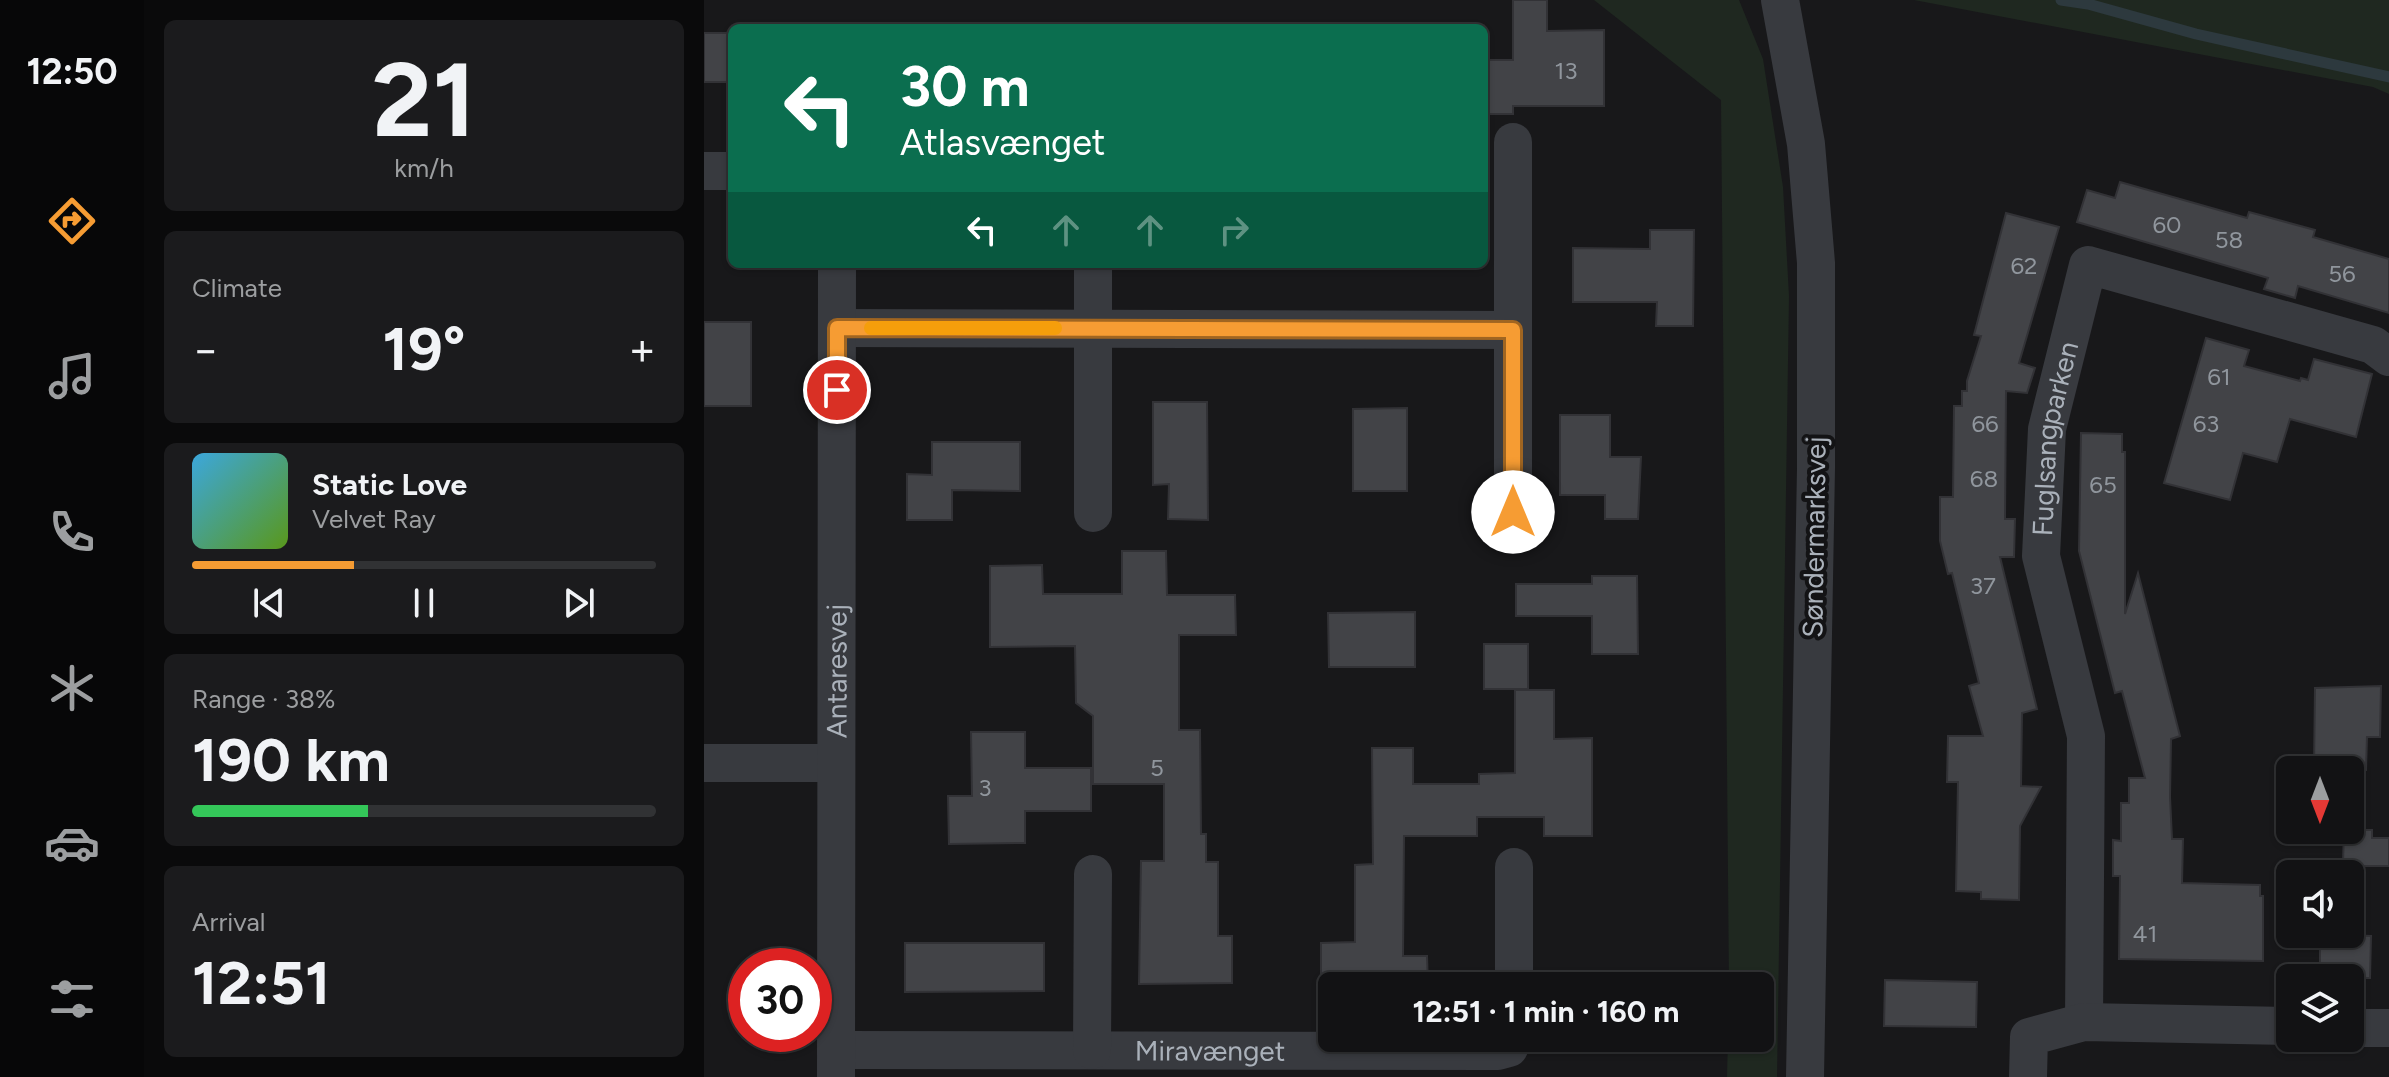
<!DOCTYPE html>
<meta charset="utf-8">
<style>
:root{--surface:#121214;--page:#1b1b1d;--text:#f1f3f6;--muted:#9c9ea0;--line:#313234;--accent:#f69c33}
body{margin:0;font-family:Figtree,sans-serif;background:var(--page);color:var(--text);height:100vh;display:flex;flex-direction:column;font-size:30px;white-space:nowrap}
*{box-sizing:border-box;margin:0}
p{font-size:26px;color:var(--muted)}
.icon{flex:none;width:44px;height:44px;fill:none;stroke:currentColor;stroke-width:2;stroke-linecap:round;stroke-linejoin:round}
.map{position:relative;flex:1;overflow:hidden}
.details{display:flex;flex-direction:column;gap:20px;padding:20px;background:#0a0a0b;width:560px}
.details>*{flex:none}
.top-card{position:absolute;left:24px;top:24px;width:760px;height:244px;border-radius:12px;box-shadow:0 2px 6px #0004,0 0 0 2px var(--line);background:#0b6e4f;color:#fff;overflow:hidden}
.needle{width:52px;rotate:180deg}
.buttons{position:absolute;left:1572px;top:756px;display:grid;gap:16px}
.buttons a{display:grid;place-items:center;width:88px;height:88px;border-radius:12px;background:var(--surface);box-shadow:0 2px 6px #0004,0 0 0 2px var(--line);font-size:40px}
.speed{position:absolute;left:24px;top:948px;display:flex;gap:16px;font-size:40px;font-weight:700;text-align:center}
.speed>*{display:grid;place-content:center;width:104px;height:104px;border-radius:50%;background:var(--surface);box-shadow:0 2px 6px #0004,0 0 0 2px var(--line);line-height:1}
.speed .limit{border:12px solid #d22;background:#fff;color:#111}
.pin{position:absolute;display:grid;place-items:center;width:68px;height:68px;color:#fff;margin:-34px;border:4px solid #fff;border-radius:50%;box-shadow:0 2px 8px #0007}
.me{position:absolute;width:88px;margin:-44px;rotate:0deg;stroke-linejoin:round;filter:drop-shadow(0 0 6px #0008)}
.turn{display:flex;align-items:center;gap:28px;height:168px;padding:0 40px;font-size:36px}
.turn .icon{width:104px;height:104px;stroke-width:2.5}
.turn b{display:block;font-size:56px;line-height:68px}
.lanes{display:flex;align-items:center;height:76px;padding:0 40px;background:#0003;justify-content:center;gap:40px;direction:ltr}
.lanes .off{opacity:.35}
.big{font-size:60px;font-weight:700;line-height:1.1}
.details .card{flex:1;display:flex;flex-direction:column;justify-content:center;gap:12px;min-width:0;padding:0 28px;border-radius:12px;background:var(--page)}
.details .dial{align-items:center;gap:0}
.dial b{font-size:104px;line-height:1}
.song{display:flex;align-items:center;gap:24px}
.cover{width:96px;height:96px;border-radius:12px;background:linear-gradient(135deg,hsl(200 70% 55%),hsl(90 70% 35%))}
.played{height:8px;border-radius:4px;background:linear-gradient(90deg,var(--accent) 35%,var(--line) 35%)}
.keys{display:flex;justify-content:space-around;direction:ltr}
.heat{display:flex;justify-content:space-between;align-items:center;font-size:44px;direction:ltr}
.charge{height:12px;border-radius:6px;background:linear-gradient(90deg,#34c759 38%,var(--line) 0)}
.trip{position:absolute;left:614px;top:972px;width:456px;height:80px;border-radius:12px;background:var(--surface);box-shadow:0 2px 6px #0004,0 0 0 2px var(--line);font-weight:700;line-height:80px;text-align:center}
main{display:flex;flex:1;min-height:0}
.menu{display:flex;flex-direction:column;width:144px;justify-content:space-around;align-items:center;background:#070708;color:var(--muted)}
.menu .icon{width:56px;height:56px}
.menu .on{color:var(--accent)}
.menu b{font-size:36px;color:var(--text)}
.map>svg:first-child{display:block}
.green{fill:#1f2820}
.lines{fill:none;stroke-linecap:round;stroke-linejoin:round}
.stream{stroke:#2d393e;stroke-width:11}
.building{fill:#424347;stroke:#323236;stroke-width:2}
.minor{stroke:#383a3f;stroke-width:38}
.route-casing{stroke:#a06521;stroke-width:20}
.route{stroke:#f69c33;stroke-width:14}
.slow{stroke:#f59e0b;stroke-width:14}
.labels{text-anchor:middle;stroke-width:8;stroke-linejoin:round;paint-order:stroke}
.number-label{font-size:24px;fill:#90969d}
.street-label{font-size:28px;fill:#aab1ba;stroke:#131315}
</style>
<main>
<nav class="menu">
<b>12:50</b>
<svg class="icon on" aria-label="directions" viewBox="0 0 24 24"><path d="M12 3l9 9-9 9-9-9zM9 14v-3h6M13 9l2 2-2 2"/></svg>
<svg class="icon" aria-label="music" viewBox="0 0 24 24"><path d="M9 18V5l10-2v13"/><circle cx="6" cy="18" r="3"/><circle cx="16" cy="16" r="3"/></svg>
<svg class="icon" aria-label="phone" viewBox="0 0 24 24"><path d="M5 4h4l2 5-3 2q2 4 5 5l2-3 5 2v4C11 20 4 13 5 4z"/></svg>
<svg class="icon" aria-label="climate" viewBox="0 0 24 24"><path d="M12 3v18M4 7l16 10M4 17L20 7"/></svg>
<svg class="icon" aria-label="car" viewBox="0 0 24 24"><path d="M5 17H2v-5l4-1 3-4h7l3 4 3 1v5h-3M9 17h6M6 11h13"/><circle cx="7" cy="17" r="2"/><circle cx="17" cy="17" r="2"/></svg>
<svg class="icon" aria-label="filters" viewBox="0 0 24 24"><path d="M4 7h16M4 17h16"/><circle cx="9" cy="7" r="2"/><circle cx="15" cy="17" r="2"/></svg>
</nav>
<section class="details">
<div class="card dial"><b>21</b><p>km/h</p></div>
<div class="card"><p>Climate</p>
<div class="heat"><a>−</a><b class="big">19°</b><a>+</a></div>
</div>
<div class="card">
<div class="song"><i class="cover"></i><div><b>Static Love</b><p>Velvet Ray</p></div></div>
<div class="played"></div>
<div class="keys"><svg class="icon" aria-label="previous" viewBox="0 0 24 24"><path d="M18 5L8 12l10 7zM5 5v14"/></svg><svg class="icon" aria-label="pause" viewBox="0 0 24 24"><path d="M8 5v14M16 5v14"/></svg><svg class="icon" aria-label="next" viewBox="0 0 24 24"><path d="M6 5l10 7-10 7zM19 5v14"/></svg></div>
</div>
<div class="card"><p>Range · 38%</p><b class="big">190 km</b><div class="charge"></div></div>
<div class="card"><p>Arrival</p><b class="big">12:51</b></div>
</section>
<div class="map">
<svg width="1685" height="1077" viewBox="0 0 1685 1077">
<rect width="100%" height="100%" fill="#18181a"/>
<g class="green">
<polygon points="890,0 1035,0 1059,59 1079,187 1085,296 1073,1077 1023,1077 1024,1038 1056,1038 1056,986 1025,986 1017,100"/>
<polygon points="1210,0 1685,0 1685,94 1669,87"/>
</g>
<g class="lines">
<polyline class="stream" points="1357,0 1384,4 1492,34 1685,77"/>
</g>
<g class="building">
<polygon points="809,0 843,0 843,31 900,30 900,106 809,106 809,114 781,114 781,60 809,60"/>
<rect x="0" y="33" width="28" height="49"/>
<polygon points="1416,182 1543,218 1545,212 1611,230 1609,237 1685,259 1685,313 1594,286 1591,298 1560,289 1564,278 1373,222 1383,190 1411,198"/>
<polygon points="1302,213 1355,227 1315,363 1331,368 1323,393 1302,391 1301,519 1311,519 1310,557 1296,557 1333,709 1318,713 1317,786 1337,787 1316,826 1315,900 1277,899 1277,892 1252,891 1254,782 1243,782 1244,736 1279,736 1265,686 1275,683 1248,573 1244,574 1236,541 1236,497 1249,497 1250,406 1258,406 1258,391 1263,391 1263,381 1277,336 1270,335"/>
<polygon points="946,230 990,230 989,326 952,326 953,302 869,302 869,248 946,249"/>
<rect x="0" y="322" width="47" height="84"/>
<polygon points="1502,338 1545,350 1540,366 1596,381 1597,378 1604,380 1610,359 1668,374 1652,437 1586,419 1573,462 1539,453 1526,500 1460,483"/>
<polygon points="449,402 503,402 504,520 464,519 465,484 449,485"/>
<polygon points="703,408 703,491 649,491 649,409"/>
<polygon points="856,415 906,415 906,457 937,457 934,519 901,519 901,495 856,495"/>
<polygon points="1377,433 1418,434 1418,452 1421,452 1421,614 1434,573 1476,736 1467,739 1466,797 1468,839 1479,839 1478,883 1556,885 1556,896 1559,896 1559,961 1415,959 1416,876 1409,876 1409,840 1417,841 1417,803 1425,803 1425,778 1441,778 1418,691 1411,693 1375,551"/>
<polygon points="228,442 316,442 316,491 248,490 248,520 203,520 203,474 228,475"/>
<polygon points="418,551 462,551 463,595 531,595 532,635 475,635 475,730 496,730 497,834 502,834 502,862 514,862 514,936 528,936 528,983 435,984 437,861 460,861 460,784 389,784 389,716 372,703 371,646 286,647 286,566 338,565 339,594 418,594"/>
<polygon points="888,576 933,576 934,654 888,654 888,616 812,616 812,584 888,584"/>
<polygon points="711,612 711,667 625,667 624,613"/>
<rect x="780" y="644" width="44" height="45"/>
<polygon points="1677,686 1676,737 1663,737 1662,770 1610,770 1611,688"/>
<polygon points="811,690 850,690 850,739 888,738 888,836 840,836 840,817 773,817 773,836 700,836 699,956 723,956 724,986 617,986 617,943 651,942 651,865 669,864 668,748 709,748 709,784 775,784 775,774 811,773"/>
<polygon points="267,732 321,732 321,768 387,768 387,811 321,811 321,843 245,844 244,796 268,796"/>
<polygon points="1640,830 1668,830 1668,838 1685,838 1685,866 1646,866 1646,863 1639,863"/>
<polygon points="1616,934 1667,936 1666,978 1616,978"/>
<polygon points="201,943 340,943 340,991 201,992"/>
<polygon points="1181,980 1273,982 1272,1027 1180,1026"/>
</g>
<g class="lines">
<g class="minor">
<polyline points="1076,0 1102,144 1112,263 1112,468 1101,1077"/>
<polyline points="0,171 28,171"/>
<polyline points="133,328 809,330"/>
<polyline points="809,512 809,142"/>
<polyline points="389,513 389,264"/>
<polyline points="0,763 132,763"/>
<polyline points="810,867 810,986"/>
<path id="s1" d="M1380,1022L1382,736L1337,556L1343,429L1384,265L1669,345L1685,357"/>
<polyline points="1646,1028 1685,1028"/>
<path id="s2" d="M132,1050L794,1051L805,1048L810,1038"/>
<polyline points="388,1050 389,874"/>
<path id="s3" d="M132,1077L133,264"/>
<polyline points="1324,1077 1325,1037 1380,1022 1586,1026"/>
</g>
</g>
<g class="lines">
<g class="route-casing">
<polyline id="route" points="133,390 133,328 809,330 809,512"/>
</g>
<use href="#route" class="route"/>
<polyline class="slow" points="167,328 351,328"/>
</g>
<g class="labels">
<g class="number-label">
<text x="862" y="79">13</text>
<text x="1463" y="233">60</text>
<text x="1525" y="248">58</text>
<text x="1320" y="274">62</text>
<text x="1638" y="282">56</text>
<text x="1515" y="385">61</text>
<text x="1281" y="432">66</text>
<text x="1502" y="432">63</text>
<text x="1280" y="487">68</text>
<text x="1399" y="493">65</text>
<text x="1279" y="594">37</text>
<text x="453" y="776">5</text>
<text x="281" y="796">3</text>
<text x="1441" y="942">41</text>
</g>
<g class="street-label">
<text dy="10" stroke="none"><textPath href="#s1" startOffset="590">Fuglsangparken</textPath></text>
<text transform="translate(1110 537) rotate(-89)" y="10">Søndermarksvej</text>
<text dy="10" stroke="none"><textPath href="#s3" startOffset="406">Antaresvej</textPath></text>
<text dy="10" stroke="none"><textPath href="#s2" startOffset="374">Miravænget</textPath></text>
</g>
</g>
</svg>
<div class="buttons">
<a><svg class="needle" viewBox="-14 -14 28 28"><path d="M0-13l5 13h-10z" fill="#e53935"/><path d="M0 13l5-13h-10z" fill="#9c9ea0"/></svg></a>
<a><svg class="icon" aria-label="sound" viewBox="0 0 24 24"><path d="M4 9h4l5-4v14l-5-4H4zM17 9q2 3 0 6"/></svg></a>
<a><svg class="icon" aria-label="layers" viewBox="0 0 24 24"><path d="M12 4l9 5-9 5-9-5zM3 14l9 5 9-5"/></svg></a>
</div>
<div class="speed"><div class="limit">30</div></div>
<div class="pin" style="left:133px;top:390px;background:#d93025"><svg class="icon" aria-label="arrive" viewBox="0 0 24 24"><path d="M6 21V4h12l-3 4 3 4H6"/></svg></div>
<svg class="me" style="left:809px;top:512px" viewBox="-20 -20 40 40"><circle r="19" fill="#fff"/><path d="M0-13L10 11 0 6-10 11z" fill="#f69c33"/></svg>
<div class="trip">12:51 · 1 min · 160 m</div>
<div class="top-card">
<div class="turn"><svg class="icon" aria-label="left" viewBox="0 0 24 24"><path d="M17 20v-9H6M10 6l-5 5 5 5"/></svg><div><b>30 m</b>Atlasvænget</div></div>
<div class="lanes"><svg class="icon" aria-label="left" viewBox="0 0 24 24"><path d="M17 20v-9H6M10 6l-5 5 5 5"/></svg><svg class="icon off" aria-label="ahead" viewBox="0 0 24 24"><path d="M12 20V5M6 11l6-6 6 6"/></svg><svg class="icon off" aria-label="ahead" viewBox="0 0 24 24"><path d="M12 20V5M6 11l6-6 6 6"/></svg><svg class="icon off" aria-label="right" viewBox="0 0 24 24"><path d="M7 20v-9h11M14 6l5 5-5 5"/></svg></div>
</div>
</div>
</main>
